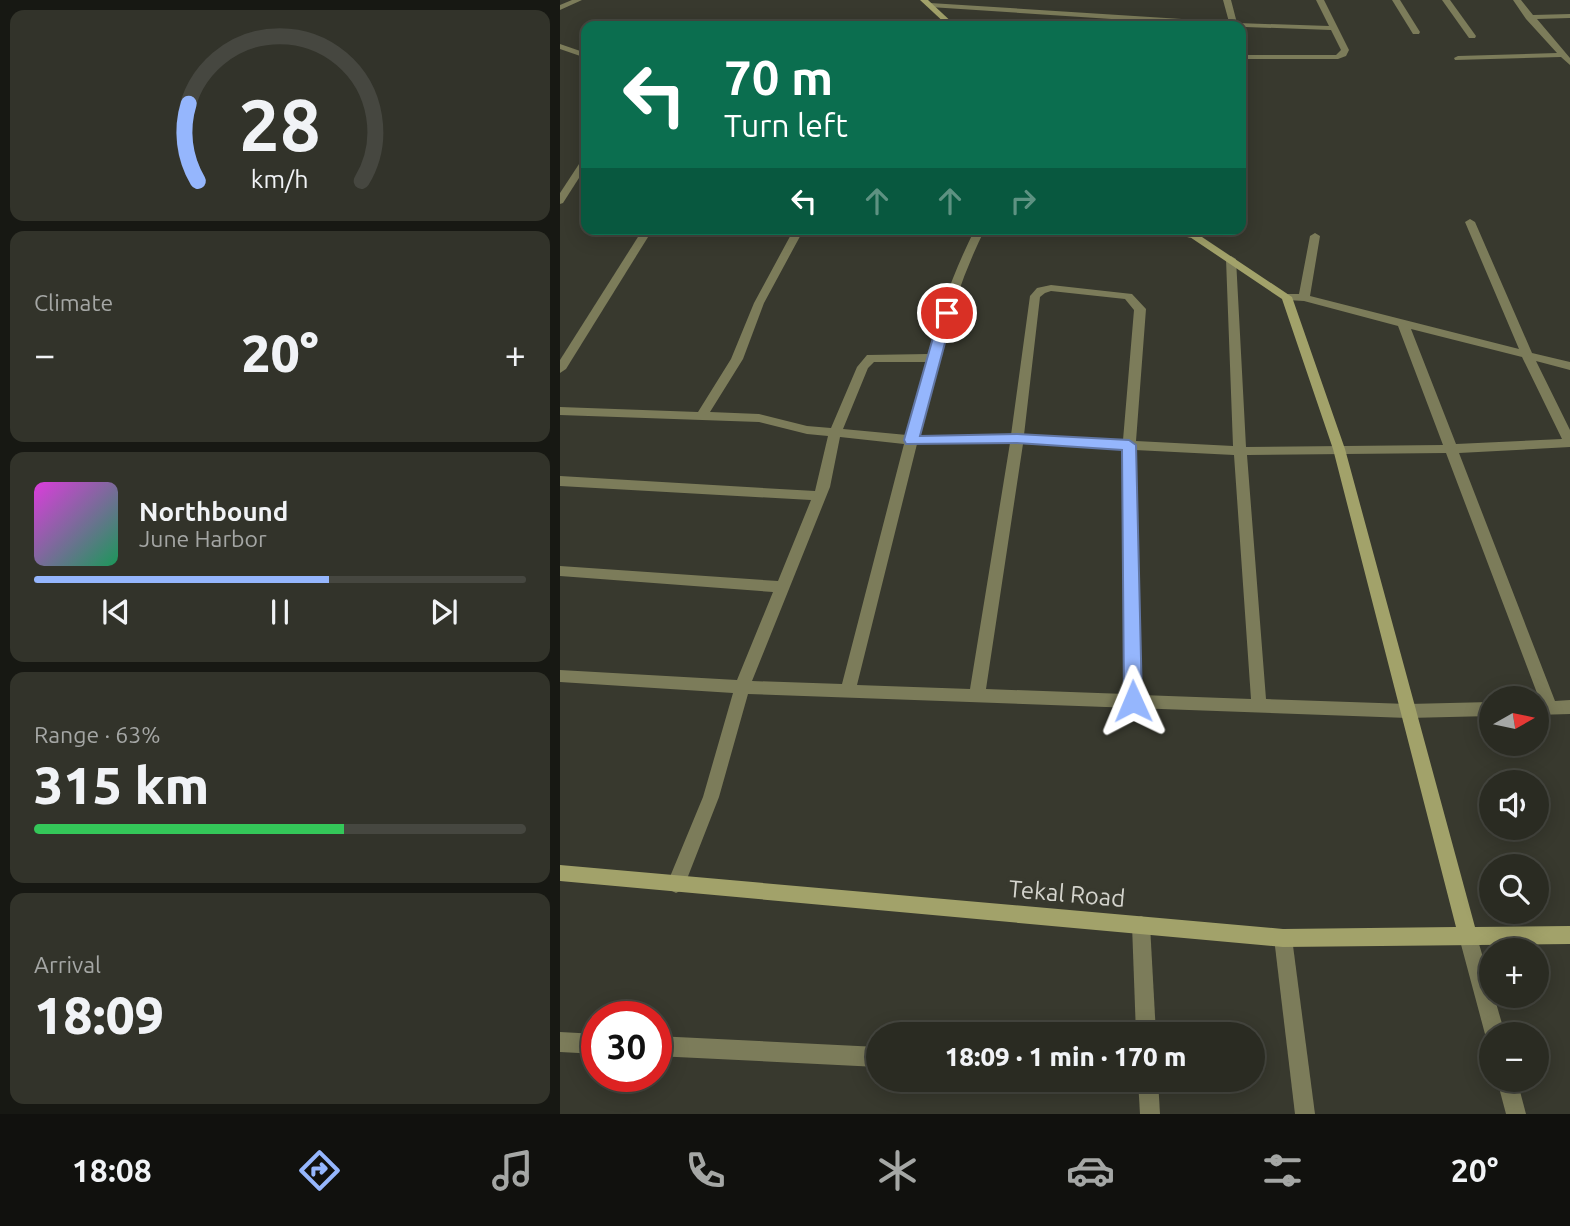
<!DOCTYPE html>
<meta charset="utf-8">
<style>
:root{--surface:#2a2b22;--page:#32332a;--text:#f1f3f6;--muted:#a5a7a5;--line:#464740;--accent:#95b6fd}
body{margin:0;font-family:Ubuntu,sans-serif;background:var(--page);color:var(--text);height:100vh;display:flex;flex-direction:column;font-size:26px;white-space:nowrap}
*{box-sizing:border-box;margin:0}
p{font-size:23px;color:var(--muted)}
.icon{flex:none;width:38px;height:38px;fill:none;stroke:currentColor;stroke-width:2;stroke-linecap:round;stroke-linejoin:round}
.map{position:relative;flex:1;overflow:hidden}
.panel{display:flex;flex-direction:column;gap:10px;padding:10px;background:#171813;width:560px}
.panel>*{flex:none}
.top-card{position:absolute;left:21px;top:21px;width:665px;height:214px;border-radius:14px;box-shadow:0 4px 18px #0003,0 0 0 2px var(--line);background:#0b6e4f;color:#fff;overflow:hidden}
.needle{width:46px;rotate:81deg}
.tools{position:absolute;left:919px;top:686px;display:grid;gap:14px}
.tools a{display:grid;place-items:center;width:70px;height:70px;border-radius:50%;background:var(--surface);box-shadow:0 4px 18px #0003,0 0 0 2px var(--line);font-size:35px}
.speed{position:absolute;left:21px;top:1001px;display:flex;gap:14px;font-size:35px;font-weight:700;text-align:center}
.speed>*{display:grid;place-content:center;width:91px;height:91px;border-radius:50%;background:var(--surface);box-shadow:0 4px 18px #0003,0 0 0 2px var(--line);line-height:1}
.speed .limit{border:10px solid #d22;background:#fff;color:#111}
.pin{position:absolute;display:grid;place-items:center;width:60px;height:60px;color:#fff;margin:-30px;border:4px solid #fff;border-radius:50%;box-shadow:0 2px 7px #0007}
.me{position:absolute;width:77px;margin:-38px;rotate:359deg;stroke-linejoin:round;filter:drop-shadow(0 0 5px #0008)}
.turn{display:flex;align-items:center;gap:24px;height:147px;padding:0 28px;font-size:32px}
.turn .icon{width:91px;height:91px;stroke-width:2.5}
.turn b{display:block;font-size:49px;line-height:60px}
.lanes{display:flex;align-items:center;height:66px;padding:0 28px;background:#0003;justify-content:center;gap:35px;direction:ltr}
.lanes .off{opacity:.35}
.big{font-size:52px;font-weight:800;line-height:1.1}
.panel .card{flex:1;display:flex;flex-direction:column;justify-content:center;gap:10px;min-width:0;padding:0 24px;border-radius:14px;background:var(--page)}
.panel .dial{align-items:center;gap:0}
.dial svg{height:182px;overflow:visible;fill:none;stroke:var(--line);stroke-width:7;stroke-linecap:round;text-anchor:middle}
.dial text{fill:var(--text);stroke:none}
.song{display:flex;align-items:center;gap:21px}
.cover{width:84px;height:84px;border-radius:10px;background:linear-gradient(135deg,hsl(300 70% 55%),hsl(150 70% 35%))}
.played{height:7px;border-radius:4px;background:linear-gradient(90deg,var(--accent) 60%,var(--line) 60%)}
.keys{display:flex;justify-content:space-around;direction:ltr}
.heat{display:flex;justify-content:space-between;align-items:center;font-size:38px;direction:ltr}
.charge{height:10px;border-radius:5px;background:linear-gradient(90deg,#34c759 63%,var(--line) 0)}
.trip{position:absolute;left:306px;top:1022px;width:399px;height:70px;border-radius:35px;background:var(--surface);box-shadow:0 4px 18px #0003,0 0 0 2px var(--line);font-weight:800;line-height:70px;text-align:center}
.dock{display:flex;height:112px;justify-content:space-around;align-items:center;background:#11110e;color:var(--muted)}
.dock .icon{width:49px;height:49px}
.dock .active{color:var(--accent)}
.dock b{font-size:32px;color:var(--text)}
main{display:flex;flex:1;min-height:0}
.map>svg:first-child{display:block}
.lines{fill:none;stroke-linecap:round;stroke-linejoin:round}
.street{fill:#7c7c5a;fill-rule:evenodd}
.secondary{fill:#a2a26a;fill-rule:evenodd}
.route{fill:#95b6fd;stroke:#6176a4;stroke-width:2}
.labels{text-anchor:middle;stroke-width:7;stroke-linejoin:round;paint-order:stroke}
.near-street-label{font-size:24px;fill:#d4d4cd;stroke:#38392e}
</style>
<main>
<section class="panel">
<div class="card dial"><svg viewBox="0 0 100 80">
<path d="M14 69A42 42 0 1 1 86 69"/>
<path d="M14 69A42 42 0 0 1 10 35" stroke="#95b6fd"/>
<text x="50" y="56" font-size="32" font-weight="700">28</text>
<text x="50" y="72" font-size="11">km/h</text>
</svg></div>
<div class="card"><p>Climate</p>
<div class="heat"><a>−</a><b class="big">20°</b><a>+</a></div>
</div>
<div class="card">
<div class="song"><i class="cover"></i><div><b>Northbound</b><p>June Harbor</p></div></div>
<div class="played"></div>
<div class="keys"><svg class="icon" aria-label="previous" viewBox="0 0 24 24"><path d="M18 5L8 12l10 7zM5 5v14"/></svg><svg class="icon" aria-label="pause" viewBox="0 0 24 24"><path d="M8 5v14M16 5v14"/></svg><svg class="icon" aria-label="next" viewBox="0 0 24 24"><path d="M6 5l10 7-10 7zM19 5v14"/></svg></div>
</div>
<div class="card"><p>Range · 63%</p><b class="big">315 km</b><div class="charge"></div></div>
<div class="card"><p>Arrival</p><b class="big">18:09</b></div>
</section>
<div class="map">
<svg width="1010" height="1114" viewBox="0 0 1010 1114">
<rect width="100%" height="100%" fill="#38392e"/>
<g class="lines">
<g class="street">
<polygon points="12,0 22,0 0,10 0,5"/>
<polygon points="663,0 671,0 677,23 769,26 756,0 764,0 789,50 786,56 778,59 684,59 681,58 681,55 776,55 781,50 771,30 658,26 370,7 366,5 370,3 669,22"/>
<polygon points="832,0 840,0 860,32 859,34 853,34"/>
<polygon points="882,0 890,0 916,36 915,38 909,38"/>
<polygon points="953,0 961,0 973,15 1010,14 1010,18 977,19 1010,58 1010,65 1001,57 895,60 894,58 898,56 997,53 966,19"/>
<polygon points="284,21 312,24 316,26 281,25 280,23"/>
<polygon points="0,44 26,53 26,58 0,49"/>
<polygon points="26,157 26,167 3,203 0,204 0,193 23,158"/>
<path d="M910,219L915,222L972,353L1010,362V370L976,361L1010,430V447L899,453L995,701L1010,700V714L976,715V701H980L886,453L687,455L706,699L848,704L931,702V716L848,718L188,694L159,797L125,884L122,890L116,893L110,890L107,884L143,797L173,693L0,682V670L177,680L213,592L0,576V566L218,581L251,500L0,486V476L255,491L268,436L247,434L199,422L0,415V407L138,412L171,359L194,303L234,229H244L204,303L183,359L150,412L199,414L247,426L271,428L297,367L307,355L368,354C379,312 395,269 415,229H425C392,295 376,365 359,436L451,435L470,296L477,288L491,285L572,294L586,309L576,441L673,446L666,259L671,256L676,259L686,447L883,445L838,326L744,301L727,300L722,297L727,294H739L750,236L755,233L760,236L750,296L959,349L905,222ZM491,291L565,299L574,310L563,440L464,435L480,297L485,293ZM851,329L962,357L1002,439L896,444ZM314,362H366L347,435L283,429L308,368ZM280,437L344,444L282,684L192,681L270,487ZM450,443L410,689L297,685L357,444ZM463,444L563,449L565,694L426,689ZM575,450L674,455L691,699L581,695Z"/>
<polygon points="83,229 93,229 6,369 0,373 0,360"/>
<polygon points="603,229 620,229 635,235 630,238"/>
<polygon points="581,916 588,919 590,925 596,1034 576,1034 572,925 574,919"/>
<polygon points="908,928 915,931 917,937 931,985 931,996 934,996 945,1034 931,1034 931,1042 925,1034 899,937 901,931"/>
<polygon points="723,929 730,932 732,938 755,1114 735,1114 714,938 716,932"/>
<polygon points="0,1032 37,1034 37,1054 0,1052"/>
<polygon points="96,1036 318,1047 318,1067 96,1056"/>
<polygon points="578,1080 598,1080 600,1114 580,1114"/>
<polygon points="937,1080 957,1080 966,1114 946,1114"/>
</g>
<g class="secondary">
<polygon points="360,0 368,0 396,26 388,26"/>
<polygon points="618,229 630,229 732,297 785,449 915,927 1010,926 1010,944 723,947 0,881 0,865 723,929 896,927 773,449 722,299"/>
</g>
</g>
<polygon class="route" points="387,309 393,313 360,436 457,434 569,440 576,445 582,701 579,707 573,709 567,707 564,701 562,450 457,443 346,444 344,440 380,313"/>
<g class="labels">
<g class="near-street-label">
<text transform="translate(507 894) rotate(5)" y="8">Tekal Road</text>
</g>
</g>
</svg>
<div class="tools">
<a><svg class="needle" viewBox="-14 -14 28 28"><path d="M0-13l5 13h-10z" fill="#e53935"/><path d="M0 13l5-13h-10z" fill="#a5a7a5"/></svg></a>
<a><svg class="icon" aria-label="sound" viewBox="0 0 24 24"><path d="M4 9h4l5-4v14l-5-4H4zM17 9q2 3 0 6"/></svg></a>
<a><svg class="icon" aria-label="search" viewBox="0 0 24 24"><circle cx="10" cy="10" r="6"/><path d="M15 15l6 6"/></svg></a>
<a>+</a>
<a>−</a>
</div>
<div class="speed"><div class="limit">30</div></div>
<div class="pin" style="left:387px;top:313px;background:#d93025"><svg class="icon" aria-label="arrive" viewBox="0 0 24 24"><path d="M6 21V4h12l-3 4 3 4H6"/></svg></div>
<svg class="me" style="left:573px;top:701px" viewBox="-20 -20 40 40"><path d="M0-17L14 15 0 8-14 15z" fill="#95b6fd" stroke="#fff" stroke-width="4"/></svg>
<div class="trip">18:09 · 1 min · 170 m</div>
<div class="top-card">
<div class="turn"><svg class="icon" aria-label="left" viewBox="0 0 24 24"><path d="M17 20v-9H6M10 6l-5 5 5 5"/></svg><div><b>70 m</b>Turn left</div></div>
<div class="lanes"><svg class="icon" aria-label="left" viewBox="0 0 24 24"><path d="M17 20v-9H6M10 6l-5 5 5 5"/></svg><svg class="icon off" aria-label="ahead" viewBox="0 0 24 24"><path d="M12 20V5M6 11l6-6 6 6"/></svg><svg class="icon off" aria-label="ahead" viewBox="0 0 24 24"><path d="M12 20V5M6 11l6-6 6 6"/></svg><svg class="icon off" aria-label="right" viewBox="0 0 24 24"><path d="M7 20v-9h11M14 6l5 5-5 5"/></svg></div>
</div>
</div>
</main>
<nav class="dock">
<b>18:08</b>
<svg class="icon active" aria-label="directions" viewBox="0 0 24 24"><path d="M12 3l9 9-9 9-9-9zM9 14v-3h6M13 9l2 2-2 2"/></svg>
<svg class="icon" aria-label="music" viewBox="0 0 24 24"><path d="M9 18V5l10-2v13"/><circle cx="6" cy="18" r="3"/><circle cx="16" cy="16" r="3"/></svg>
<svg class="icon" aria-label="phone" viewBox="0 0 24 24"><path d="M5 4h4l2 5-3 2q2 4 5 5l2-3 5 2v4C11 20 4 13 5 4z"/></svg>
<svg class="icon" aria-label="climate" viewBox="0 0 24 24"><path d="M12 3v18M4 7l16 10M4 17L20 7"/></svg>
<svg class="icon" aria-label="car" viewBox="0 0 24 24"><path d="M5 17H2v-5l4-1 3-4h7l3 4 3 1v5h-3M9 17h6M6 11h13"/><circle cx="7" cy="17" r="2"/><circle cx="17" cy="17" r="2"/></svg>
<svg class="icon" aria-label="filters" viewBox="0 0 24 24"><path d="M4 7h16M4 17h16"/><circle cx="9" cy="7" r="2"/><circle cx="15" cy="17" r="2"/></svg>
<b>20°</b>
</nav>
